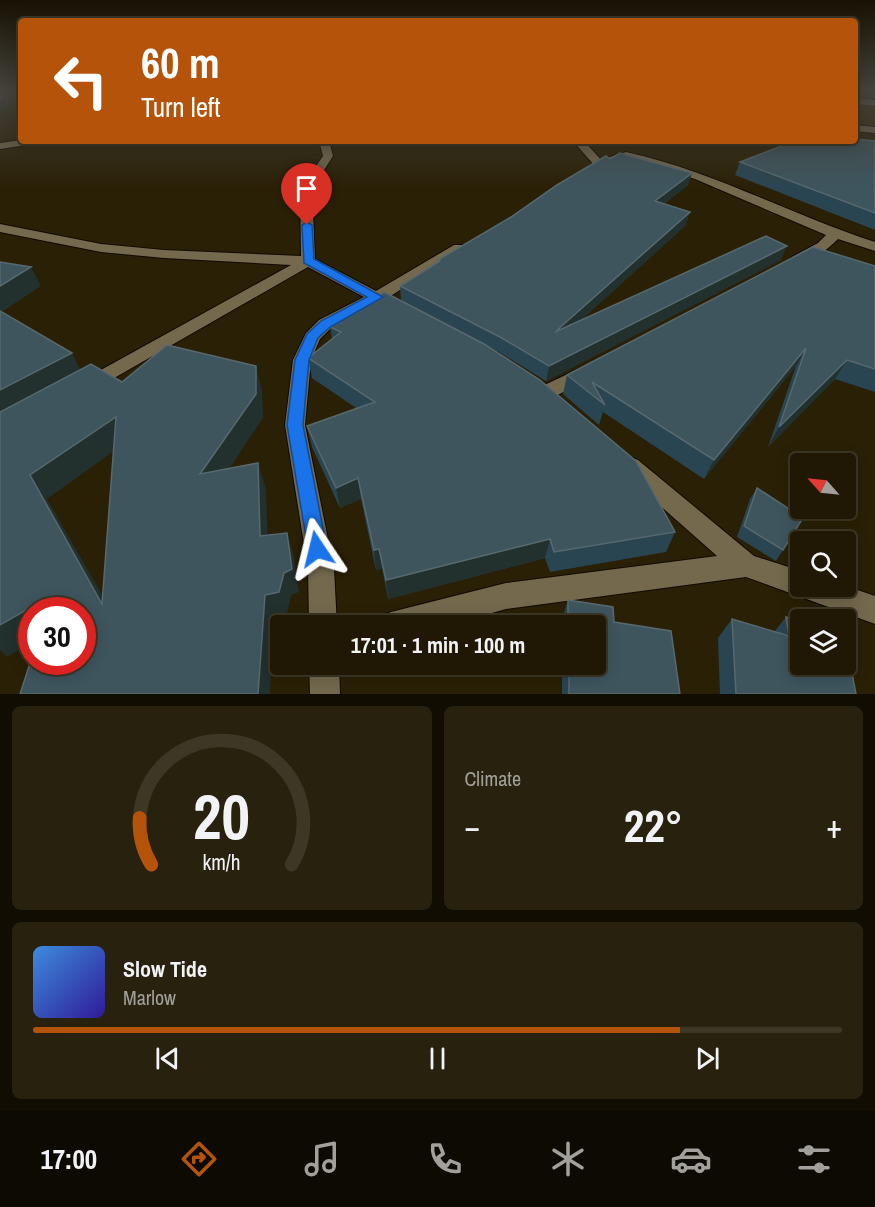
<!DOCTYPE html>
<meta charset="utf-8">
<style>
:root{--surface:#201804;--page:#28210e;--text:#f1f3f6;--muted:#a2a09a;--line:#3d3726;--accent:#b45309}
body{margin:0;font-family:"Archivo Narrow",sans-serif;background:var(--page);color:var(--text);height:100vh;display:flex;flex-direction:column;font-size:22px;white-space:nowrap}
*{box-sizing:border-box;margin:0}
p{font-size:20px;color:var(--muted)}
.icon{flex:none;width:33px;height:33px;fill:none;stroke:currentColor;stroke-width:2;stroke-linecap:round;stroke-linejoin:round}
.map{position:relative;height:694px;overflow:hidden}
.side{display:flex;flex-direction:column;gap:12px;padding:12px;background:#120d02;flex:1}
.side>*{flex:none}
.top-card{position:absolute;left:18px;top:18px;width:840px;height:126px;border-radius:6px;box-shadow:0 3px 15px #0003,0 0 0 2px var(--line);background:#b45309;color:#fff;overflow:hidden}
.needle{width:39px;rotate:297deg}
.controls{position:absolute;left:790px;top:453px;display:grid;gap:12px}
.controls a{display:grid;place-items:center;width:66px;height:66px;border-radius:6px;background:var(--surface);box-shadow:0 3px 15px #0003,0 0 0 2px var(--line);font-size:30px}
.speed{position:absolute;left:18px;top:597px;display:flex;gap:12px;font-size:30px;font-weight:700;text-align:center}
.speed>*{display:grid;place-content:center;width:78px;height:78px;border-radius:50%;background:var(--surface);box-shadow:0 3px 15px #0003,0 0 0 2px var(--line);line-height:1}
.speed .limit{border:9px solid #d22;background:#fff;color:#111}
.pin{position:absolute;display:grid;place-items:center;width:51px;height:51px;color:#fff;margin:-62px -26px;border-radius:50% 50% 50% 0;rotate:-45deg;box-shadow:0 0 6px #0007}
.pin .icon{rotate:45deg}
.me{position:absolute;width:66px;margin:-33px;rotate:350deg;stroke-linejoin:round;filter:drop-shadow(0 0 4px #0008)}
.turn{display:flex;align-items:center;gap:21px;height:126px;padding:0 24px;font-size:27px}
.turn .icon{width:78px;height:78px;stroke-width:2.5}
.turn b{display:block;font-size:42px;line-height:51px}
.big{font-size:45px;font-weight:700;line-height:1.1}
.side .card{flex:1;display:flex;flex-direction:column;justify-content:center;gap:9px;min-width:0;padding:0 21px;border-radius:9px;background:var(--page)}
.side .dial{align-items:center;gap:0}
.dial svg{height:156px;overflow:visible;fill:none;stroke:var(--line);stroke-width:7;stroke-linecap:round;text-anchor:middle}
.dial text{fill:var(--text);stroke:none}
.song{display:flex;align-items:center;gap:18px}
.cover{width:72px;height:72px;border-radius:9px;background:linear-gradient(135deg,hsl(210 70% 55%),hsl(250 70% 35%))}
.played{height:6px;border-radius:3px;background:linear-gradient(90deg,var(--accent) 80%,var(--line) 80%)}
.keys{display:flex;justify-content:space-around;direction:ltr}
.heat{display:flex;justify-content:space-between;align-items:center;font-size:33px;direction:ltr}
.side .tiles{flex:1;display:grid;gap:12px;grid-template-columns:1fr 1fr}
.card:last-child{grid-column:span 2}
.trip{position:absolute;left:270px;top:615px;width:336px;height:60px;border-radius:6px;background:var(--surface);box-shadow:0 3px 15px #0003,0 0 0 2px var(--line);font-weight:700;line-height:60px;text-align:center}
.dock{display:flex;height:96px;justify-content:space-around;align-items:center;background:#0d0a02;color:var(--muted)}
.dock .icon{width:42px;height:42px}
.dock .on{color:var(--accent)}
.dock b{font-size:27px;color:var(--text)}
.map>svg:first-child{display:block}
.built{fill:#322602}
.lines{fill:none;stroke-linecap:round;stroke-linejoin:round}
.minor-casing{stroke:#120900;stroke-width:2}
.minor{fill:#74694d;fill-rule:evenodd}
.wall{fill:#2a4552}
.shaded-wall{fill:#22302e}
.building{fill:#3e555e;stroke:#57696f;stroke-width:1.5;fill-rule:evenodd}
.route{fill:#1a73e8;stroke:#114b97;stroke-width:1.5}
</style>
<div class="map">
<svg width="875" height="694" viewBox="0 0 875 694">
<rect width="100%" height="100%" fill="#2a2005"/>
<polygon class="built" points="855,91 875,91 875,126 855,123"/>
<g class="lines">
<g class="minor-casing">
<g id="minor">
<polygon points="855,98 875,100 875,106 855,104"/>
<polygon points="855,125 875,127 875,133 855,131"/>
<polygon points="21,140 38,141 33,144 0,149 0,143"/>
<polygon points="319,141 329,141 333,156 312,189 315,259 376,291 454,245 464,245 466,248 389,297 392,301 390,304 377,304 331,328 320,339 311,360 305,425 334,569 337,626 309,626 308,569 285,425 293,360 306,333 319,320 364,297 308,267 88,393 81,391 78,386 81,381 291,265 164,258 101,252 0,232 0,224 101,244 164,250 301,256 300,189 323,156"/>
<polygon points="573,141 584,141 603,162 603,166 595,166"/>
<path d="M626,152C713,171 791,215 875,242V251L838,239C827,250 807,267 792,263L790,260L792,257L818,243L826,235L695,179L626,158L612,161L607,158Z"/>
<polygon points="587,365 594,366 596,371 594,376 552,398 545,400 538,398 535,393 538,388"/>
<polygon points="630,457 638,460 754,556 801,571 801,586 846,586 875,596 875,624 746,577 506,609 446,626 377,626 381,616 391,612 506,583 717,556 622,472 619,466 622,460"/>
<polygon points="309,664 339,664 340,694 310,694"/>
</g>
</g>
<use href="#minor" class="minor"/>
</g>
<g class="wall">
<polygon points="790,141 875,141 875,230 735,175 740,162 788,144"/>
<polygon points="610,159 688,185 664,204 686,225 582,319 781,260 546,381 499,352 486,345 675,532 666,552 550,572 545,558 388,599 382,568 376,570 361,499 340,508 312,447 307,426 356,408 312,378 308,358 332,339 330,327 401,301 400,286 438,262 438,260"/>
<polygon points="875,266 875,392 835,379 768,447 796,366 704,479 603,412 599,425 563,394 567,375"/>
<polygon points="757,488 783,550 776,561 737,537 750,499"/>
<polygon points="568,600 614,622 680,694 562,694 562,664 596,664 596,626 562,626 562,619"/>
<polygon points="786,617 856,694 720,694 718,638 732,619 774,632"/>
</g>
<g class="shaded-wall">
<polygon points="6,91 16,91 6,110 0,111 0,99"/>
<polygon points="692,173 688,185 651,214 655,201"/>
<polygon points="690,212 686,225 552,347 555,332"/>
<polygon points="787,246 781,260 546,381 549,366"/>
<polygon points="31,267 41,286 0,313 0,286"/>
<polygon points="806,348 796,366 704,479 714,460"/>
<polygon points="72,353 84,377 0,423 0,390"/>
<polygon points="847,360 835,379 768,447 779,427"/>
<polygon points="256,366 262,390 263,418 210,498 200,474"/>
<polygon points="116,417 128,441 47,499 120,626 102,604 30,475"/>
<polygon points="258,463 266,488 268,560 260,536"/>
<polygon points="358,478 361,499 340,508 336,488"/>
<polygon points="287,533 294,557 299,592 291,595 287,614 273,618 270,694 258,694 265,595"/>
<polygon points="550,539 545,558 388,599 386,580"/>
<polygon points="379,549 382,568 376,570 374,550"/>
<polygon points="51,596 64,610 32,610 32,642 7,657 0,650 0,625"/>
</g>
<g class="building">
<polygon points="0,91 6,91 1,99 0,99"/>
<polygon points="855,139 875,141 875,213 740,162 792,142 792,141 855,141"/>
<polygon points="620,153 692,173 655,201 690,212 555,332 766,236 787,246 549,366 500,337 400,286 440,261 438,260 511,217 557,185 606,156 610,159"/>
<polygon points="813,247 875,266 875,369 847,360 779,427 806,348 714,460 592,382 605,405 567,375"/>
<polygon points="0,262 31,267 0,286"/>
<polygon points="384,292 484,344 540,380 636,461 675,532 554,552 550,539 386,580 379,549 374,550 358,478 336,488 307,426 375,402 308,358 341,332 330,327"/>
<polygon points="0,311 72,353 0,390"/>
<path d="M167,345L256,366V394L200,474L258,463L260,536L287,533L292,569L284,573L279,592L265,595L258,694H20L32,657V662H82V610H46L51,596L0,625V412L91,364L122,382ZM116,417L102,604L30,475Z"/>
<polygon points="757,488 803,518 783,550 744,526"/>
<polygon points="568,600 613,607 614,622 671,631 680,694 569,694 569,664 596,664 596,626 568,626"/>
<polygon points="786,617 801,622 801,664 846,664 846,642 856,694 736,694 732,619 789,636"/>
</g>
<linearGradient id="sky" x2="0" y2="1"><stop stop-color="#171203"/><stop offset="0.48" stop-color="#44423b"/><stop offset="1" stop-color="#44423b" stop-opacity="0"/></linearGradient>
<rect width="875" height="188" fill="url(#sky)"/>
<polygon class="route" points="307,222 312,225 314,259 383,297 330,327 318,338 309,360 303,425 327,549 324,555 317,557 310,555 308,549 287,425 295,360 307,334 321,321 367,297 304,263 302,225"/>
</svg>
<div class="controls">
<a><svg class="needle" viewBox="-14 -14 28 28"><path d="M0-13l5 13h-10z" fill="#e53935"/><path d="M0 13l5-13h-10z" fill="#a2a09a"/></svg></a>
<a><svg class="icon" aria-label="search" viewBox="0 0 24 24"><circle cx="10" cy="10" r="6"/><path d="M15 15l6 6"/></svg></a>
<a><svg class="icon" aria-label="layers" viewBox="0 0 24 24"><path d="M12 4l9 5-9 5-9-5zM3 14l9 5 9-5"/></svg></a>
</div>
<div class="speed"><div class="limit">30</div></div>
<div class="pin" style="left:307px;top:225px;background:#d93025"><svg class="icon" aria-label="arrive" viewBox="0 0 24 24"><path d="M6 21V4h12l-3 4 3 4H6"/></svg></div>
<svg class="me" style="left:317px;top:549px" viewBox="-20 -20 40 40"><path d="M0-17L14 15 0 8-14 15z" fill="#1a73e8" stroke="#fff" stroke-width="4"/></svg>
<div class="trip">17:01 · 1 min · 100 m</div>
<div class="top-card">
<div class="turn"><svg class="icon" aria-label="left" viewBox="0 0 24 24"><path d="M17 20v-9H6M10 6l-5 5 5 5"/></svg><div><b>60 m</b>Turn left</div></div>
</div>
</div>
<section class="side">
<div class="tiles">
<div class="card dial"><svg viewBox="0 0 100 80">
<path d="M14 69A42 42 0 1 1 86 69"/>
<path d="M14 69A42 42 0 0 1 8 45" stroke="#b45309"/>
<text x="50" y="56" font-size="32" font-weight="700">20</text>
<text x="50" y="72" font-size="11">km/h</text>
</svg></div>
<div class="card"><p>Climate</p>
<div class="heat"><a>−</a><b class="big">22°</b><a>+</a></div>
</div>
<div class="card">
<div class="song"><i class="cover"></i><div><b>Slow Tide</b><p>Marlow</p></div></div>
<div class="played"></div>
<div class="keys"><svg class="icon" aria-label="previous" viewBox="0 0 24 24"><path d="M18 5L8 12l10 7zM5 5v14"/></svg><svg class="icon" aria-label="pause" viewBox="0 0 24 24"><path d="M8 5v14M16 5v14"/></svg><svg class="icon" aria-label="next" viewBox="0 0 24 24"><path d="M6 5l10 7-10 7zM19 5v14"/></svg></div>
</div>
</div>
</section>
<nav class="dock">
<b>17:00</b>
<svg class="icon on" aria-label="directions" viewBox="0 0 24 24"><path d="M12 3l9 9-9 9-9-9zM9 14v-3h6M13 9l2 2-2 2"/></svg>
<svg class="icon" aria-label="music" viewBox="0 0 24 24"><path d="M9 18V5l10-2v13"/><circle cx="6" cy="18" r="3"/><circle cx="16" cy="16" r="3"/></svg>
<svg class="icon" aria-label="phone" viewBox="0 0 24 24"><path d="M5 4h4l2 5-3 2q2 4 5 5l2-3 5 2v4C11 20 4 13 5 4z"/></svg>
<svg class="icon" aria-label="climate" viewBox="0 0 24 24"><path d="M12 3v18M4 7l16 10M4 17L20 7"/></svg>
<svg class="icon" aria-label="car" viewBox="0 0 24 24"><path d="M5 17H2v-5l4-1 3-4h7l3 4 3 1v5h-3M9 17h6M6 11h13"/><circle cx="7" cy="17" r="2"/><circle cx="17" cy="17" r="2"/></svg>
<svg class="icon" aria-label="filters" viewBox="0 0 24 24"><path d="M4 7h16M4 17h16"/><circle cx="9" cy="7" r="2"/><circle cx="15" cy="17" r="2"/></svg>
</nav>
